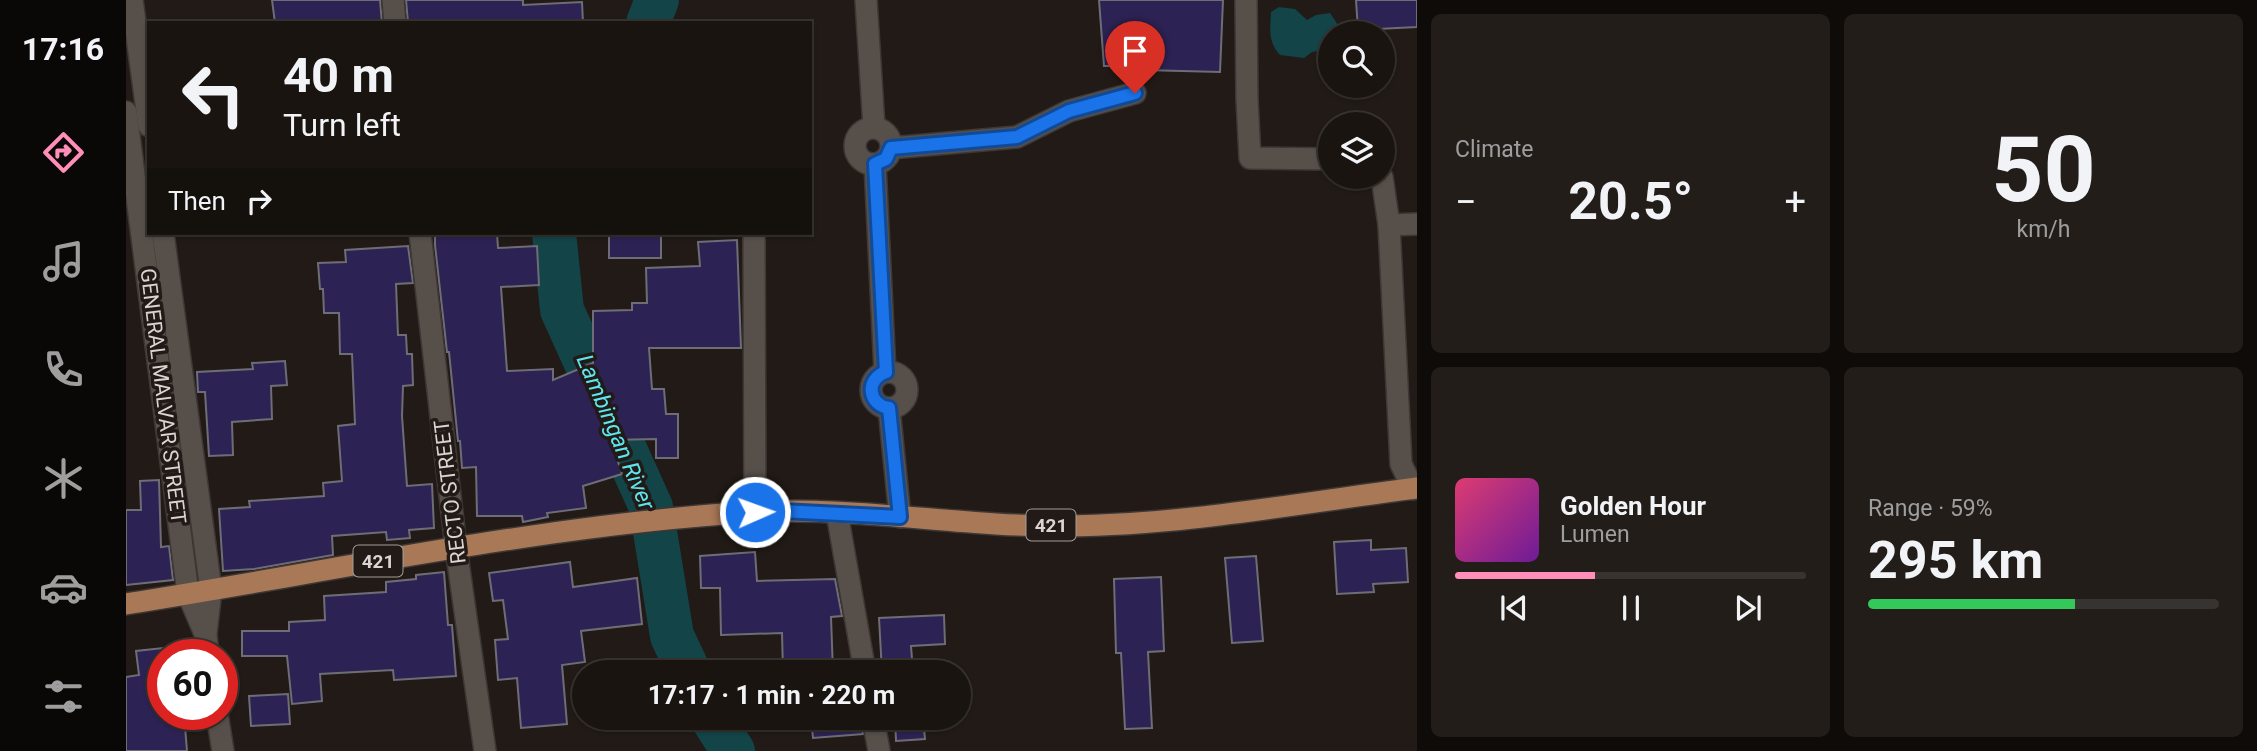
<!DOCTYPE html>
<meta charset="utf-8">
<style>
:root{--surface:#191410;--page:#221d19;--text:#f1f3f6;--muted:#9f9e9f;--line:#373330;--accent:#ff8eb9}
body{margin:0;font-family:Roboto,sans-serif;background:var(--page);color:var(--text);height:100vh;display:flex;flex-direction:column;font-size:26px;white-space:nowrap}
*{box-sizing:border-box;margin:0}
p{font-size:23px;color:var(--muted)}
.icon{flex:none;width:38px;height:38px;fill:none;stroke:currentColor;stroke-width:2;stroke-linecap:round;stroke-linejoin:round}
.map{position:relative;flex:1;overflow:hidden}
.sheet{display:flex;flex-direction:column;gap:14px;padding:14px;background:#0e0b09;width:840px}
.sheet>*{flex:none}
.banner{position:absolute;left:21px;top:21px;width:665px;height:214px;border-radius:0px;box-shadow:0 2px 5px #0004,0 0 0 2px var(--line);background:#191410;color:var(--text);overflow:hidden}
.controls{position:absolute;left:1192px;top:21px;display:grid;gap:14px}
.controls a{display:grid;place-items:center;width:77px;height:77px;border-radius:50%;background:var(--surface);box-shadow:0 2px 5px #0004,0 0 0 2px var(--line);font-size:35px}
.speed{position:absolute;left:21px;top:639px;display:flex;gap:14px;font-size:35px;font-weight:700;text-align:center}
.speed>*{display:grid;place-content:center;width:91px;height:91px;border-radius:50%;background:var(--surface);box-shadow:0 2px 5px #0004,0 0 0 2px var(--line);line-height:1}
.speed .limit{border:10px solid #d22;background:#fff;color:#111}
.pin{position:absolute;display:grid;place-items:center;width:60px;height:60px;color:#fff;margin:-72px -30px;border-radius:50% 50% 50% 0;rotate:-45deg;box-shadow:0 0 7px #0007}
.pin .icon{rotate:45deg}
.me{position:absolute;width:77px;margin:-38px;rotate:88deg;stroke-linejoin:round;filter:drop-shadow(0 0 5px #0008)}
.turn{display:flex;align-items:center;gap:24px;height:147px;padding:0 21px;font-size:32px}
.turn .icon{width:91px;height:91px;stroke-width:2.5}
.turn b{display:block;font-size:49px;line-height:60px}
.then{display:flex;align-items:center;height:66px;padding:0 21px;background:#0003;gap:14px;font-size:26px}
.big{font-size:52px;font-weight:700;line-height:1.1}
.sheet .tile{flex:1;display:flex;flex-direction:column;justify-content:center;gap:10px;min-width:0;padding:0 24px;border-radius:10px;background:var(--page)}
.sheet .dial{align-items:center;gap:0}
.dial b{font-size:91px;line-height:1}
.song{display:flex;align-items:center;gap:21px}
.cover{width:84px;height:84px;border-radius:10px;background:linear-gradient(135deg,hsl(340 70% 55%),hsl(280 70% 35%))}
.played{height:7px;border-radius:4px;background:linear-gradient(90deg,var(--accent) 40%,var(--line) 40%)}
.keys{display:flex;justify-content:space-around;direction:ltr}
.heat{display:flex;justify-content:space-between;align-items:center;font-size:38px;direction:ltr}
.charge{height:10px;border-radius:5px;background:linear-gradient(90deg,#34c759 59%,var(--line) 0)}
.sheet .tiles{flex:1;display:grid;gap:14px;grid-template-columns:repeat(2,1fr)}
.trip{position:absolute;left:446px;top:660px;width:399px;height:70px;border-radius:35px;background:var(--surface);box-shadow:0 2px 5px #0004,0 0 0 2px var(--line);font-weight:700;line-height:70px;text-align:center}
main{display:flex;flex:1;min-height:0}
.dock{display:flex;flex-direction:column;width:126px;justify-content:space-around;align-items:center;background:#0a0806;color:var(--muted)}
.dock .icon{width:49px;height:49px}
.dock .on{color:var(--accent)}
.dock b{font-size:32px;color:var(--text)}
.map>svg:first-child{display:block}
.water{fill:#124448}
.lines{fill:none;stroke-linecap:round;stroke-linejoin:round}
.river{stroke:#124448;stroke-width:44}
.building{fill:#2d2254;stroke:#6e6d76;stroke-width:2}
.minor-casing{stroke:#3d3735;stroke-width:24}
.major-casing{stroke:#3d3735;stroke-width:24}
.minor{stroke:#574f4a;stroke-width:21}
.major{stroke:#a87857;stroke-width:21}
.route-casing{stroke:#114b97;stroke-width:18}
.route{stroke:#1a73e8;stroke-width:12}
.labels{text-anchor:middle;stroke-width:7;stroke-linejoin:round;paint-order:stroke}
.shield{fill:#211a16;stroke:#a29d9a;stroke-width:2}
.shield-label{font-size:19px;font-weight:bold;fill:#dad5d3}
.street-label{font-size:21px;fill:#dad5d3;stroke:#211a16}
.water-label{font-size:23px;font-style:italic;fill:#5ee5ee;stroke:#211a16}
</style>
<main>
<nav class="dock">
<b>17:16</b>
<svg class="icon on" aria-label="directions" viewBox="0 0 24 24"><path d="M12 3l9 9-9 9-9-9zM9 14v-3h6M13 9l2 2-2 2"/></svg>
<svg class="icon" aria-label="music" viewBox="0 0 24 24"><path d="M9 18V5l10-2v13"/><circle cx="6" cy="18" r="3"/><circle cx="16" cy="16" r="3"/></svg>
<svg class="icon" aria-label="phone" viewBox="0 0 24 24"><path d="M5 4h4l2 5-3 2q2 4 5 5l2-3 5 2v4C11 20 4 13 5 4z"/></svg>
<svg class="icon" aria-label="climate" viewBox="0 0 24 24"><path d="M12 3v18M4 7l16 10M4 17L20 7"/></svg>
<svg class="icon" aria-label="car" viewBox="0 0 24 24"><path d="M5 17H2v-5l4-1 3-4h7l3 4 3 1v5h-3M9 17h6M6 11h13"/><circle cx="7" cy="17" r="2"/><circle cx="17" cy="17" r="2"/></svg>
<svg class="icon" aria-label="filters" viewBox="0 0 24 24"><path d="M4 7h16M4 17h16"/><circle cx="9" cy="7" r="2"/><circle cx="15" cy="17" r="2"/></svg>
</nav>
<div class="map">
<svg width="1291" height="751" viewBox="0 0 1291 751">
<rect width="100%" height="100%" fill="#211a16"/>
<path class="water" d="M1153,7L1169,9L1181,20L1190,15L1204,13L1214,28L1212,33H1204V49L1186,52L1178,58L1154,55C1142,42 1144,30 1145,12Z"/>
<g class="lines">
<g class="river">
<polyline points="522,23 531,0"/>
<polyline points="428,233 436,310 525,507 546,636 563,672"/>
<polyline points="586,718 607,751"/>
</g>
</g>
<g class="building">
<polygon points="146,0 254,0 256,23 149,23"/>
<polygon points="280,0 397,0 397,5 456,2 457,23 282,23"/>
<polygon points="973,0 1097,0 1094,72 1017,70 1017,66 978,66"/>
<polygon points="1230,0 1291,0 1291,27 1232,30"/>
<polygon points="309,233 371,233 372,248 411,246 413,285 375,287 381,371 427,369 427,380 467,363 467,311 506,310 506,303 521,303 520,268 574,266 572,242 611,240 615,348 523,348 526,389 538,389 540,414 552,414 552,458 530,458 530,439 485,440 496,474 457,486 460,508 421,513 422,517 397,522 396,516 351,516 350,467 336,468 334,441 332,441 323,352 321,352 309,245"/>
<rect x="483" y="233" width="52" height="25"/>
<polygon points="282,246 287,283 270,284 272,335 280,335 281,354 286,354 287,385 277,386 276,416 281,486 306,484 308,528 283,530 284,538 261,540 260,532 206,536 207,555 128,569 97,571 93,509 124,507 123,501 198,496 197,483 216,481 212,426 229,424 226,354 214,354 213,313 198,313 197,289 194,289 192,263 220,262 219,250"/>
<polygon points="159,361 161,385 145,386 146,419 106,422 107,455 83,456 79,392 72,392 71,372 127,369 126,363"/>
<polygon points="33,480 35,547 43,546 47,580 0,585 0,510 15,510 14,481"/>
<polygon points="1245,540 1245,550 1280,548 1282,582 1247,584 1248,592 1211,594 1208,542"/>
<polygon points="629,552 631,581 709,579 716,616 705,617 707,672 657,672 656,633 595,635 594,588 575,588 574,556"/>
<polygon points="1130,556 1137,641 1106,643 1099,558"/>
<polygon points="444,562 447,587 511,578 516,624 455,631 459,662 436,665 441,724 395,728 391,678 372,680 369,640 382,639 377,600 367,601 363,573"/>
<polygon points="318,572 322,625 326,625 330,676 268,680 267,670 194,674 196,701 166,704 161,656 116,656 116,631 163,631 163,622 199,620 198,596 260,592 260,582 290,579 290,575"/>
<polygon points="1035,577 1038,651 1022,652 1026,728 999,729 995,653 990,653 988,579"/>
<polygon points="818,615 819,644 785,646 787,672 756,672 753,618"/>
<polygon points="37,648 37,714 58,714 61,751 0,751 0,677 13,675 10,651"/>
<polygon points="162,694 164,724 125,726 123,696"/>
<polygon points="685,718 734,718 737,734 687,738"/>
<polygon points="769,718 797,718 799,739 770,741"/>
</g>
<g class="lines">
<g class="minor-casing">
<g id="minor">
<polyline points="6,0 23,126"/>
<polyline points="267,0 269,23"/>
<polyline points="740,0 748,127"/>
<polyline points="1120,0 1121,99 1124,158 1204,159"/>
<polyline points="0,112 62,594 80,636 82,654"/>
<circle cx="747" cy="146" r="18"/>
<polyline points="765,148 891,137 943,111 1009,93"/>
<polyline points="749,164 759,372"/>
<polyline points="1256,177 1263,225 1275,464 1287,489"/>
<polyline points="1263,225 1291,224"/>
<polyline points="37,233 85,590 80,633"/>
<polyline points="294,233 330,548 359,751"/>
<polyline points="628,233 629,512"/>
<circle cx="763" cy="390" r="18"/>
<polyline points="763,408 774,517"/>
<polyline points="711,513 739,672"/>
<polyline points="91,714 97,751"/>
<polyline points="747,718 753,751"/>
</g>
</g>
<g class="major-casing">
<path id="major" d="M0,604C208,571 417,525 627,512C731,506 836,527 940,526C1058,525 1174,503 1291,488"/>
</g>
<use href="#minor" class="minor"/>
<use href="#major" class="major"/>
</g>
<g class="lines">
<g class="route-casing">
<path id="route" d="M629,512L655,511L774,517L763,408C742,405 739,379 760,372L749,164L760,159L765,148L891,137L943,111L1009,93"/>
</g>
<use href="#route" class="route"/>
</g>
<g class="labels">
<g class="shield">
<rect x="900.5" y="509.5" width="49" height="31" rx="5"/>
<rect x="227.5" y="545.5" width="49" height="31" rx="5"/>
</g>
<g class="shield-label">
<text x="925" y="532">421</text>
<text x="252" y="568">421</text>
</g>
<g class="street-label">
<text transform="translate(37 396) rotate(83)" y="7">GENERAL MALVAR STREET</text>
<text transform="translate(324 492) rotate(-97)" y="7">RECTO STREET</text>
</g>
<g class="water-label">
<text transform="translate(490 432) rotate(67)" y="8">Lambingan River</text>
</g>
</g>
</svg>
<div class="controls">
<a><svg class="icon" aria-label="search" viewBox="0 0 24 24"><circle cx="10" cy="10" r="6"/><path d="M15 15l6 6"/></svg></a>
<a><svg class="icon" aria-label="layers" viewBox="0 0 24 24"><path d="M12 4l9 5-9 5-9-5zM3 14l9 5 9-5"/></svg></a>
</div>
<div class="speed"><div class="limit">60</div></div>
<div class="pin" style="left:1009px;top:93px;background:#d93025"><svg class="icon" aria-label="arrive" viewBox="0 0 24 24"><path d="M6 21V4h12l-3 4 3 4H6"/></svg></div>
<svg class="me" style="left:629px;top:512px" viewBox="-20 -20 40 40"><circle r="17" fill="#1a73e8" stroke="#fff" stroke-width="3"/><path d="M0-11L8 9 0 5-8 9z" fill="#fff"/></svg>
<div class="trip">17:17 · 1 min · 220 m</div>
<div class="banner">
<div class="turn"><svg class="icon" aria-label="left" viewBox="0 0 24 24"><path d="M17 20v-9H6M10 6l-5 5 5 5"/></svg><div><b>40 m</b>Turn left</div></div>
<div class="then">Then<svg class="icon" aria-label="right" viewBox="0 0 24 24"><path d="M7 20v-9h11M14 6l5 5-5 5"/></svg></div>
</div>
</div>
<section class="sheet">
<div class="tiles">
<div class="tile"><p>Climate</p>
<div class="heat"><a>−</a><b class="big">20.5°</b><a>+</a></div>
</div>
<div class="tile dial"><b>50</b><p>km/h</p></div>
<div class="tile">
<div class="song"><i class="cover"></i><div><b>Golden Hour</b><p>Lumen</p></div></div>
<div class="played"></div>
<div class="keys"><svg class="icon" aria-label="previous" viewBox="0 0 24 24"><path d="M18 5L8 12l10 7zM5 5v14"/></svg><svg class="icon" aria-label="pause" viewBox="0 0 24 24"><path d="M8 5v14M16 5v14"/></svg><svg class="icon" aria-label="next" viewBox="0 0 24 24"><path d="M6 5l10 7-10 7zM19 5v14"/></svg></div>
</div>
<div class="tile"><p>Range · 59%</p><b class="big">295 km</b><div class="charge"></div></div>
</div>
</section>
</main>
